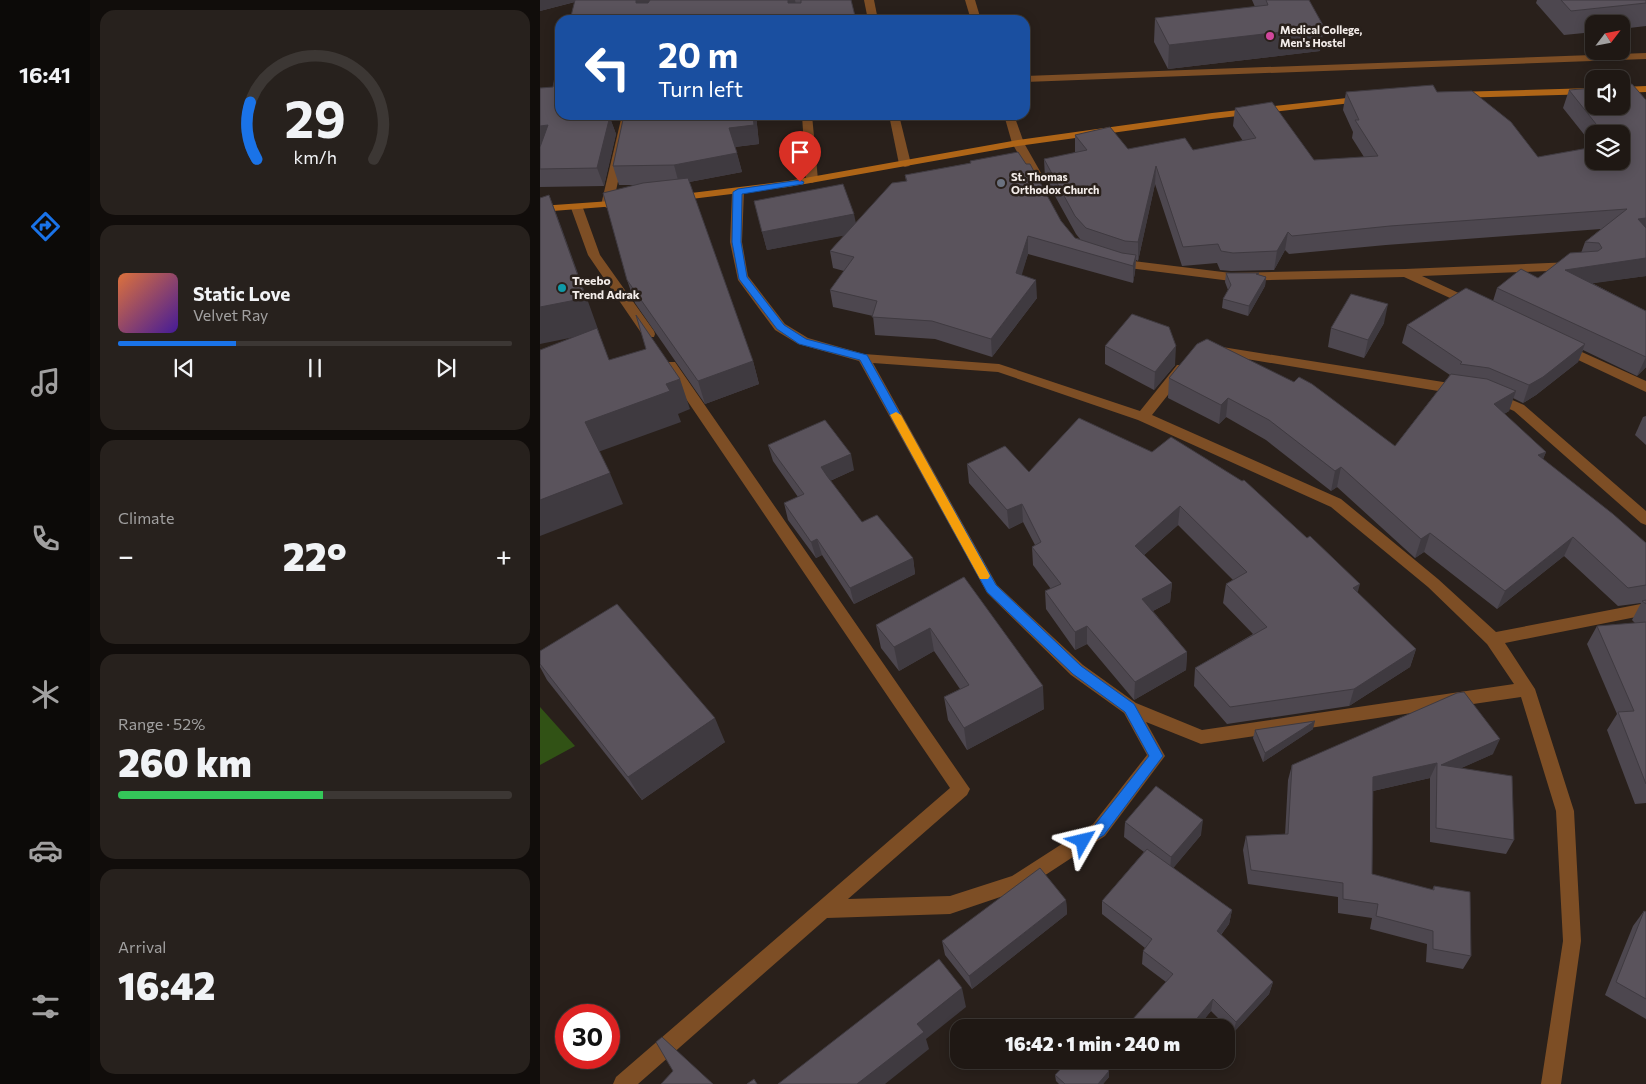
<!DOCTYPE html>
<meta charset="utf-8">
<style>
:root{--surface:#1f1814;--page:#27211d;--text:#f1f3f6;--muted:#a1a0a0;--line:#3c3734;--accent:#1a73e8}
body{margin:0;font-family:Commissioner,sans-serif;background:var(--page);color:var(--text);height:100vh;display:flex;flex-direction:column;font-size:19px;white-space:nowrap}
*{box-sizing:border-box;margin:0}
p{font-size:16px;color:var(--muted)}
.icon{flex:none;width:28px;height:28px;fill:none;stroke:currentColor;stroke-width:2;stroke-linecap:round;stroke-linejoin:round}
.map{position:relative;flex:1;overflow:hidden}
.panel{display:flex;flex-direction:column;gap:10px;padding:10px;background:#110d0b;width:450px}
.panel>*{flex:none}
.banner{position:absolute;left:15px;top:15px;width:475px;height:105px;border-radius:15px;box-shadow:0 2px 12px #0003,0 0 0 1px var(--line);background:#1a4fa0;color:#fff;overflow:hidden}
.needle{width:32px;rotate:58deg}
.controls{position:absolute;left:1045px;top:15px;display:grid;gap:10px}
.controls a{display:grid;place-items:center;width:45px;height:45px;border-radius:10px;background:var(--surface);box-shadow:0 2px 12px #0003,0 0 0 1px var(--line);font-size:25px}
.speed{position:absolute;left:15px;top:1004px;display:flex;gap:10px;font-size:25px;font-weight:700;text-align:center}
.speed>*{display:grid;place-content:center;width:65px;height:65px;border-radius:50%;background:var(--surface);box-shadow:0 2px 12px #0003,0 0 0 1px var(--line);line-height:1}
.speed .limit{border:8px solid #d22;background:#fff;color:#111}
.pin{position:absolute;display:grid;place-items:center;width:42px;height:42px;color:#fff;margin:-51px -21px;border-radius:50% 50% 50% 0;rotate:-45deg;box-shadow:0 0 5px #0007}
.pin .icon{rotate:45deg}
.me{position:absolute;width:55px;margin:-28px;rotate:53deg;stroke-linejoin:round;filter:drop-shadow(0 0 4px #0008)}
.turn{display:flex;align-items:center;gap:18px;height:105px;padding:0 20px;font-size:22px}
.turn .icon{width:65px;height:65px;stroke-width:2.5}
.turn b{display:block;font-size:35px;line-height:42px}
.big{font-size:38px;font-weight:800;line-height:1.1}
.panel .widget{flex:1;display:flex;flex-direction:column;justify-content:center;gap:8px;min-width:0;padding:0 18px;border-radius:15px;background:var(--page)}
.panel .dial{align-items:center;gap:0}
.dial svg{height:130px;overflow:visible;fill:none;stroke:var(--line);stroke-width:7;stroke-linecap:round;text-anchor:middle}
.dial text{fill:var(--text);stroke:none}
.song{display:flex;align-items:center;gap:15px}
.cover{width:60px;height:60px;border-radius:8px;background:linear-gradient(135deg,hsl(20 70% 55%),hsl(260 70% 35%))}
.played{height:5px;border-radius:2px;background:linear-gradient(90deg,var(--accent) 30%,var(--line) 30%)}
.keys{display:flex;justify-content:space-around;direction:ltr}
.heat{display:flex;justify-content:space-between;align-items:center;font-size:28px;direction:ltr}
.charge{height:8px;border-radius:4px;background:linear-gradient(90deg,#34c759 52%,var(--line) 0)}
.trip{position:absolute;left:410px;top:1019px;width:285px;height:50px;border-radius:15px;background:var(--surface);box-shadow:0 2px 12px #0003,0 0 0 1px var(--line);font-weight:800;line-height:50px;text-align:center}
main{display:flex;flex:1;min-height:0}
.menu{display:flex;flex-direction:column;width:90px;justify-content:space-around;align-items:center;background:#0c0a08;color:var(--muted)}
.menu .icon{width:35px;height:35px}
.menu .active{color:var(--accent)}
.menu b{font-size:22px;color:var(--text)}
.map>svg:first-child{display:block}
.green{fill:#315215}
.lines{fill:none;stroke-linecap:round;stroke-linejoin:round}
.street{fill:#7d4e25;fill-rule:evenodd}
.secondary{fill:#af6517;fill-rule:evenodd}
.wall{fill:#4d474f;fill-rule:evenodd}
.shaded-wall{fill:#3f3a40}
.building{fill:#5a535c;stroke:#3f3a40}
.route{fill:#1a73e8;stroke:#114b97}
.slow{fill:#f59e0b}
.hotel-dot{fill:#d1479c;stroke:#29201b;stroke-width:2}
.worship-dot{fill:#6b7280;stroke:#29201b;stroke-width:2}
.culture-dot{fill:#0f9aa8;stroke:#29201b;stroke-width:2}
.labels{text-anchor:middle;stroke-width:5;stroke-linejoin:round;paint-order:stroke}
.far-poi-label{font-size:11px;font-weight:bold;fill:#f3ece9;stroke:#29201b;text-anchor:start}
.poi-label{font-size:12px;font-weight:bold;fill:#f3ece9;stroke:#29201b;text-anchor:start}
</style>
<main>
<nav class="menu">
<b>16:41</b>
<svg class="icon active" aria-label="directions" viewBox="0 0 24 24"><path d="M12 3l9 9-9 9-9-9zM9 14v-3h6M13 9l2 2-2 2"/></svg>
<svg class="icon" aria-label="music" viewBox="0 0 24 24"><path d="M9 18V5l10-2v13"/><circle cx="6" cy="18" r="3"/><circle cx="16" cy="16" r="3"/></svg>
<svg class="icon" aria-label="phone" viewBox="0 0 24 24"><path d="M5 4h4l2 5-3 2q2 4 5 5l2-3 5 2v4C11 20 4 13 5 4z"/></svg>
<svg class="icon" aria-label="climate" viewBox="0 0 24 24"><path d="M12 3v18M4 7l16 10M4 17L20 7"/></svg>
<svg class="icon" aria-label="car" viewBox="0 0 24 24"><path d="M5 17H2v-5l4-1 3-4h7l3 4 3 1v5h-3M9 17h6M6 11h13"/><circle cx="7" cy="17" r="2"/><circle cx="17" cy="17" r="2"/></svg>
<svg class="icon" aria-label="filters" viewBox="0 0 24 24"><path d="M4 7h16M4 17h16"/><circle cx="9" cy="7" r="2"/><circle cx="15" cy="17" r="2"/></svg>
</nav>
<section class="panel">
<div class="widget dial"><svg viewBox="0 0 100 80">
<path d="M14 69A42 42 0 1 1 86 69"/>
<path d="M14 69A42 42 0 0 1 10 34" stroke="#1a73e8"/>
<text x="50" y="56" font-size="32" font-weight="700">29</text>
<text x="50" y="72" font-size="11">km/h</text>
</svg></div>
<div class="widget">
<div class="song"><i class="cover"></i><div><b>Static Love</b><p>Velvet Ray</p></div></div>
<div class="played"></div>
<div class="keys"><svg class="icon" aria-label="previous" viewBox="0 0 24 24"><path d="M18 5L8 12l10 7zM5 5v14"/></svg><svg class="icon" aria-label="pause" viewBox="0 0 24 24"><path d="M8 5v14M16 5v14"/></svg><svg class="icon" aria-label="next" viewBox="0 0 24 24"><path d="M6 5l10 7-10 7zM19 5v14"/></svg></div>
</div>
<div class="widget"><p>Climate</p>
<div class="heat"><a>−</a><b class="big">22°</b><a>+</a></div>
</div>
<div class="widget"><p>Range · 52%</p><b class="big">260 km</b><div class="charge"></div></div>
<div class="widget"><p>Arrival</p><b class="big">16:42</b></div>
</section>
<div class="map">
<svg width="1106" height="1084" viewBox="0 0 1106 1084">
<rect width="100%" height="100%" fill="#29201b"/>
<polygon class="green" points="0,707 35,746 0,765"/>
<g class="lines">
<g class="street">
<polygon points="324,0 334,0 338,20 328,20"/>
<polygon points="425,0 435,0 441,20 431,20"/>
<polygon points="1106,53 1106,59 485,82 485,76"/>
<polygon points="82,115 92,115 73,205 67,208 61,205"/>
<polygon points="262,115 272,115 278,180 272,183 266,180"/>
<polygon points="349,115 359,115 371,164 369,166 365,167 359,164"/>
<polygon points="464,115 474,115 484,143 505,180 503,182 495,182 493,180 472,143"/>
<path d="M198,189L204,192L202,242L208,276L245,324L268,338L324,354L459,364L600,411L637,365H647L649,368L647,371L612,415L801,499L898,579L956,632L1106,603V615L965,643L995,689L1034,811L1041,941L1021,1084H1001L1023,941L1016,811L981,697L661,744L606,722L625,756L565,836L484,889L410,914L287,918L98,1084H73L76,1077L410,788L125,368L123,365L125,362H135L430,789L427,795L308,899L410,896L472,876L553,824L607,755L584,713L531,675L447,593L319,361L258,344L235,330L198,280L190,242L192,192ZM333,363L458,372L598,420L791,507L888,587L947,644L974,684L662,730L596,703L543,665L457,585Z"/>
<polygon points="37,205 43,208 60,255 114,331 115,334 114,337 104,337 48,255 31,208"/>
<polygon points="577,259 691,273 865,269 1033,262 1039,266 1033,270 882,276 936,301 938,304 932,308 864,277 691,281 573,266 571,263"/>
<polygon points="1022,343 1106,381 1106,392 1017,350 1015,347"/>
<polygon points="676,346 922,385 927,387 929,390 927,393 922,395 671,353 669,350 671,347"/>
<polygon points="954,392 984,405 1106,511 1106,525 1101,523 974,411 949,400 947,397 949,394"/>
</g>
<g class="secondary">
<polygon points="1106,86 1106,92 1081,93 1081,87"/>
<polygon points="1054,88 1054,94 915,98 910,95 915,92"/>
<polygon points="825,96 830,99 829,101 672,119 478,146 248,187 135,201 129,198 135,195 248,181 478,140 672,113"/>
<polygon points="85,200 89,201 91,203 89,205 0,212 0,206"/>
</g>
</g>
<g class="wall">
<polygon points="0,0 311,0 316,20 35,2 0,11"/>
<polygon points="712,0 769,0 780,51 628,69 614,42 615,18 715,7"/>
<polygon points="997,0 1106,0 1106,26 1081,29 1081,24 1054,24 1054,32 1024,35 996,3"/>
<polygon points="0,88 20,115 71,115 70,118 76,134 64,186 0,187 0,147 1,145 0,145"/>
<path d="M1029,90L1106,100V276L1052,283L1106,311V367L1097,376L1043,350L1038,362L996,395L983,403L973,398L969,411L964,414L1006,452L1003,459L1106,543V803L1095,804L1067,730L1077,714L1047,644L1057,626L1095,623L1092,620L1101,603L1078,606L1024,556L957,609L884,552L875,558L797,487L791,491L726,440L686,417L679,424L628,398L629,378L855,446L910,375L862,343L867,325L953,301L957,288L998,278L1041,253L1045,242L1061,229L846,245L749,254L745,250L734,270L691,271L680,270L677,263L642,266L615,184L598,261L596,260L595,272L593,283L488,254L481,275L497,298L452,357L395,339L335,335L333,316L293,307L290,290L304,271L293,268L290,251L304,235L227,250L214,201L316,223L366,181L365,175L430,163V161L521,221L535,238L540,239L536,234L505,178L504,159L535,153V135L588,149L653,150L703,141L693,126L695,108L774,160L824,157L812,138L813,132L803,110L806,92H897L998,157L1054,147L1023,108ZM1054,134H1081L1054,161Z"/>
<polygon points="84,115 216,115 219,144 195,147 202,172 149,182 213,361 219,384 165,404 95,303 87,280 93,185 79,185 73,166"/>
<polygon points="686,273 719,275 726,277 725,286 708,316 682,308 683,299 688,290 685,282"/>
<polygon points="844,323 824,358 788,347 791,328"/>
<polygon points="565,346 635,365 614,390 565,364"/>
<polygon points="1106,416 1106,445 1095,435 1103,417"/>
<polygon points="539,418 818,593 876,649 870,667 809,706 687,724 654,686 655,668 713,634 683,603 686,584 693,580 638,525 604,555 632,583 630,602 613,611 647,652 646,670 594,700 547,644 535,650 506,609 505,591 511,589 493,565 492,547 495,545 483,522 469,529 429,483 427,464 489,472"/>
<polygon points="228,445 314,470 290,481 322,522 373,558 375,574 314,604 282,555 276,558 248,520 244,503 258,497 233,461"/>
<polygon points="424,577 504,709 427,750 408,720 404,697 420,689 394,651 359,671 341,648 336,625"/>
<polygon points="0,651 185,742 102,800 7,680 0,667"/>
<polygon points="773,729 723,762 713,738 715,730"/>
<polygon points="953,754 921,768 974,840 966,854 890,842 890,778 833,791 832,874 892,890 894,886 931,956 923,969 886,962 887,944 830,929 832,918 798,913 798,897 708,884 703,850 706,836 745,835 748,780 752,765"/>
<polygon points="585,822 661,835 633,868 692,910 689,924 681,935 733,982 729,994 693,1033 671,1011 657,1028 591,1028 592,1020 626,982 602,964 603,951 605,948 562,914 562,901 604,852 584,837"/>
<polygon points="526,900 527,914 432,989 405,955 402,941"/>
<polygon points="1104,911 1106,912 1106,1019 1065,995 1093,926"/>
<polygon points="569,1071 569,1077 563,1084 519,1084 516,1081 515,1075"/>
</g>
<g class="shaded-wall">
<polygon points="0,0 38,0 38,1 0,11"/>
<polygon points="96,0 114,0 101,20 95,1"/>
<polygon points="248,0 255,0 257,10 248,3"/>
<polygon points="784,27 780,51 628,69 629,45"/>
<polygon points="62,115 71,115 70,118 76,134 64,186 57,168"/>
<polygon points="213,115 216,115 219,144 194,147 189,128"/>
<polygon points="8,125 14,143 0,145 0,126"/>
<polygon points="197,153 202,172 139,184 134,165"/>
<polygon points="616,166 615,184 598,261 598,242"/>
<polygon points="9,195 22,229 59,332 81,391 59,332 0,344 0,307"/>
<polygon points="314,214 318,233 227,250 222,232"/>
<polygon points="1106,218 1106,235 1098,219"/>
<polygon points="748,232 745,250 734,270 737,251"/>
<polygon points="488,236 488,254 477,291 476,273"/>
<polygon points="596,255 595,272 593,283 593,266"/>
<polygon points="1106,258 1106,276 1019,288 1025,270"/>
<polygon points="726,277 725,286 708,316 709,306"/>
<polygon points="496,280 497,298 452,357 451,339"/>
<polygon points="848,304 844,323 824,358 828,340"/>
<polygon points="1045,344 1038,362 996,395 983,403 989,385"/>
<polygon points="636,346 635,365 614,390 615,372"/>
<polygon points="1106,357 1106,367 1097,376"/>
<polygon points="213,361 219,384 165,404 158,381"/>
<polygon points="140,379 150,409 138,414 141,422 58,452 45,422 126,384"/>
<polygon points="976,391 969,411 947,424 954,404"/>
<polygon points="688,398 686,417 679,424 681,405"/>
<polygon points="1006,452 998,471 998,455"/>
<polygon points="311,454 314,470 285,483 281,467"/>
<polygon points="801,467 797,487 791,491 795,471"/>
<polygon points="70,473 83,504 0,536 0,500"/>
<polygon points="482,504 483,522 469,529 467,510"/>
<polygon points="640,506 638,525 594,564 595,546"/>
<polygon points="890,533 884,552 875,558 881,539"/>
<polygon points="1033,537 1024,556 957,609 965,591"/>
<polygon points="277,539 282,555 276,558 271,542"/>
<polygon points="373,558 375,574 314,604 310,588"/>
<polygon points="632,583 630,602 601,617 602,599"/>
<polygon points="820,584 815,602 813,588"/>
<polygon points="547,626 547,644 535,650 535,632"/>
<polygon points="390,628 394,651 359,671 354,647"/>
<polygon points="876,649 870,667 809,706 814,689"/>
<polygon points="647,652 646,670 594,700 595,682"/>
<polygon points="503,686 504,709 427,750 424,728"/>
<polygon points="175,718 185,742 102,800 88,777"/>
<polygon points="775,721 773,729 723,762 725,753"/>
<polygon points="960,739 953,754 897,779 901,765"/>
<polygon points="897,763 890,778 828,792 833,777"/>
<polygon points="663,820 661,835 630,872 631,857"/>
<polygon points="526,900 527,914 432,989 429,976"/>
<polygon points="692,910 689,924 674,943 677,931"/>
<polygon points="733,982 729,994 693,1033 696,1022"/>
<polygon points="422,988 426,1007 386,1039 389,1049 345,1084 317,1084 377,1024"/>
<polygon points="673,999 671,1011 657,1028 649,1028"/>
<polygon points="569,1071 569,1077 563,1084 558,1084"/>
</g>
<g class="building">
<polygon points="35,0 96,0 96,3 108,3 110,0 248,0 248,3 261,3 261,0 311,0 316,20 30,20"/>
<polygon points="726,0 769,0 784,27 629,45 615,18 728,5"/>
<polygon points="1021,0 1106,0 1106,3 1031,11"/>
<polygon points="20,76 20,115 62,115 62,116 70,116 57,168 0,169 0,147 8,125 0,126 0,88 13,87 15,77"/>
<polygon points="1092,84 1106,100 1106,218 1098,219 1106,228 1106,258 1025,270 1106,311 1106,357 957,288 981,269 998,278 1030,253 1058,251 1062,248 1059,243 1045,242 1087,209 850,226 752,236 748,232 737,251 693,253 681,251 678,244 643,247 616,166 598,242 585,241 546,228 535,216 504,159 547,150 535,135 570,127 588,149 645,138 653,150 716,138 695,108 732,102 774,160 838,156 815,120 819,120 806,92 893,85 897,92 932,91 971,122 998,157 1054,147 1054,161 1081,161 1081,134 1064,134 1029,90 1054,88 1054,106 1081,106 1081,85"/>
<polygon points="84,115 213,115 214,125 189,128 197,153 134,165 73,166"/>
<polygon points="478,152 486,164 490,164 521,221 535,238 582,253 596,255 593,266 488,236 476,273 496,280 451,339 392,321 332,317 337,301 290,290 314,257 290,251 352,183 367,181 365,175 431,163 430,161"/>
<polygon points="148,178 213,361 158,381 87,280 63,193 103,183"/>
<polygon points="303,184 314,214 222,232 214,201"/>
<polygon points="9,195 46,298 0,307 0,198"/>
<polygon points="686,273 719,273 716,274 726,277 709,306 683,299 691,285"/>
<polygon points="926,288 1045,344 1003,377 989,385 949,368 920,364 922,362 867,325"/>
<polygon points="811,294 848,304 828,340 791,328"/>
<polygon points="592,314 629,327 636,346 615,372 565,346"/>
<polygon points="96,315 140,379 126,384 130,391 45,422 70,473 0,500 0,350 57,328 69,360 106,349"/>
<polygon points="667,339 754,382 759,377 772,384 855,446 911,374 947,379 976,391 954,404 1006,452 998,455 1073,514 1106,543 1106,585 1088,588 1033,537 965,591 890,533 881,539 801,467 795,471 729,420 688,398 681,405 629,378 657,344"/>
<polygon points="539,418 612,452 631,437 702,481 704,480 767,538 770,536 820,584 813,588 876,649 814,689 690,707 655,668 727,627 686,584 707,572 640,506 595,546 632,583 602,599 647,652 595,682 547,626 535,632 505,591 521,584 492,547 501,542 482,504 467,510 427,464 465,446 489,472"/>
<polygon points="285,420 311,454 281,467 287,476 322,522 337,515 373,558 310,588 277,539 271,542 244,503 264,494 228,445"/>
<polygon points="424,577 503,686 424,728 404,697 429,685 390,628 354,647 336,625"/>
<polygon points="1106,600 1106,604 1102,601"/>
<polygon points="77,604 175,718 88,777 0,664 0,651"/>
<polygon points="1106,622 1106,784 1078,712 1094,711 1057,626"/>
<polygon points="924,692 960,739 901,765 972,776 974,840 896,828 897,763 833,777 832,874 894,890 894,886 930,892 931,956 893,949 893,931 836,916 838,904 803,899 803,883 711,870 706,836 748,834 752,765 917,693"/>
<polygon points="775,721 725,753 715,730"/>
<polygon points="616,786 663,820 631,857 585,822"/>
<polygon points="607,849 692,910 677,931 733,982 696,1022 673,999 649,1028 600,1028 592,1020 633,974 603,951 612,939 562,901"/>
<polygon points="500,868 526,900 429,976 402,941"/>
<polygon points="1104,911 1106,912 1106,999 1076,982"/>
<polygon points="399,959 422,988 377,1024 384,1032 317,1084 238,1084"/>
<polygon points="122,1037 173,1084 121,1084 133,1071 116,1042"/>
<polygon points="529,1060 557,1060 569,1071 558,1084 525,1084 515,1075"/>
<polygon points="214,1079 217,1084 207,1084"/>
</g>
<polygon class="route" points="260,180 264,182 263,184 202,194 201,242 207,277 244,325 266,339 327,355 456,585 541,666 594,704 623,756 564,835 543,847 538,845 536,841 538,837 554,826 609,756 585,712 533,674 447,592 320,360 259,344 237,329 199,279 192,242 193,192 198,189"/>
<polygon class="slow" points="356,412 361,415 448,572 450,576 448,579 440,579 350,415"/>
<circle class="hotel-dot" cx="730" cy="36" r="5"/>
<circle class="worship-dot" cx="461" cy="183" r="5"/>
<circle class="culture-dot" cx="22" cy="288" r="5"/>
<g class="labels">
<g class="far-poi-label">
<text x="740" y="34">Medical College,<tspan x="740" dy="13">Men's Hostel</tspan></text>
<text x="471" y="181">St. Thomas<tspan x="471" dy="13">Orthodox Church</tspan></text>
</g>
<g class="poi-label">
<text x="32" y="285">Treebo<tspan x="32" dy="14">Trend Adrak</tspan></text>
</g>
</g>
</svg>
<div class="controls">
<a><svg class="needle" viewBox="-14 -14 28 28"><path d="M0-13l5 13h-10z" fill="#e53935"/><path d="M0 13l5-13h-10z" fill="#a1a0a0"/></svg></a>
<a><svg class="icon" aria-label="sound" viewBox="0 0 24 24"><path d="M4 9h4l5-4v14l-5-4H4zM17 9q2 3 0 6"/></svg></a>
<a><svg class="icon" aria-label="layers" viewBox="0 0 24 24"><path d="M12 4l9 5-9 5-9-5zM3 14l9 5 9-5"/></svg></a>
</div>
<div class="speed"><div class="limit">30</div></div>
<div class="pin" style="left:260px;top:182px;background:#d93025"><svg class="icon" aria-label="arrive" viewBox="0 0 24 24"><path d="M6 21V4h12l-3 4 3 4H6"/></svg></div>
<svg class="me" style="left:543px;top:841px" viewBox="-20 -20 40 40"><path d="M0-17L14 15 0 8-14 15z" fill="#1a73e8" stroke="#fff" stroke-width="4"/></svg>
<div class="trip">16:42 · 1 min · 240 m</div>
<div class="banner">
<div class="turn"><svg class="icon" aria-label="left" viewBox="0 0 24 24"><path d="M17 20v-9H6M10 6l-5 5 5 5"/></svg><div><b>20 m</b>Turn left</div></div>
</div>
</div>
</main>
